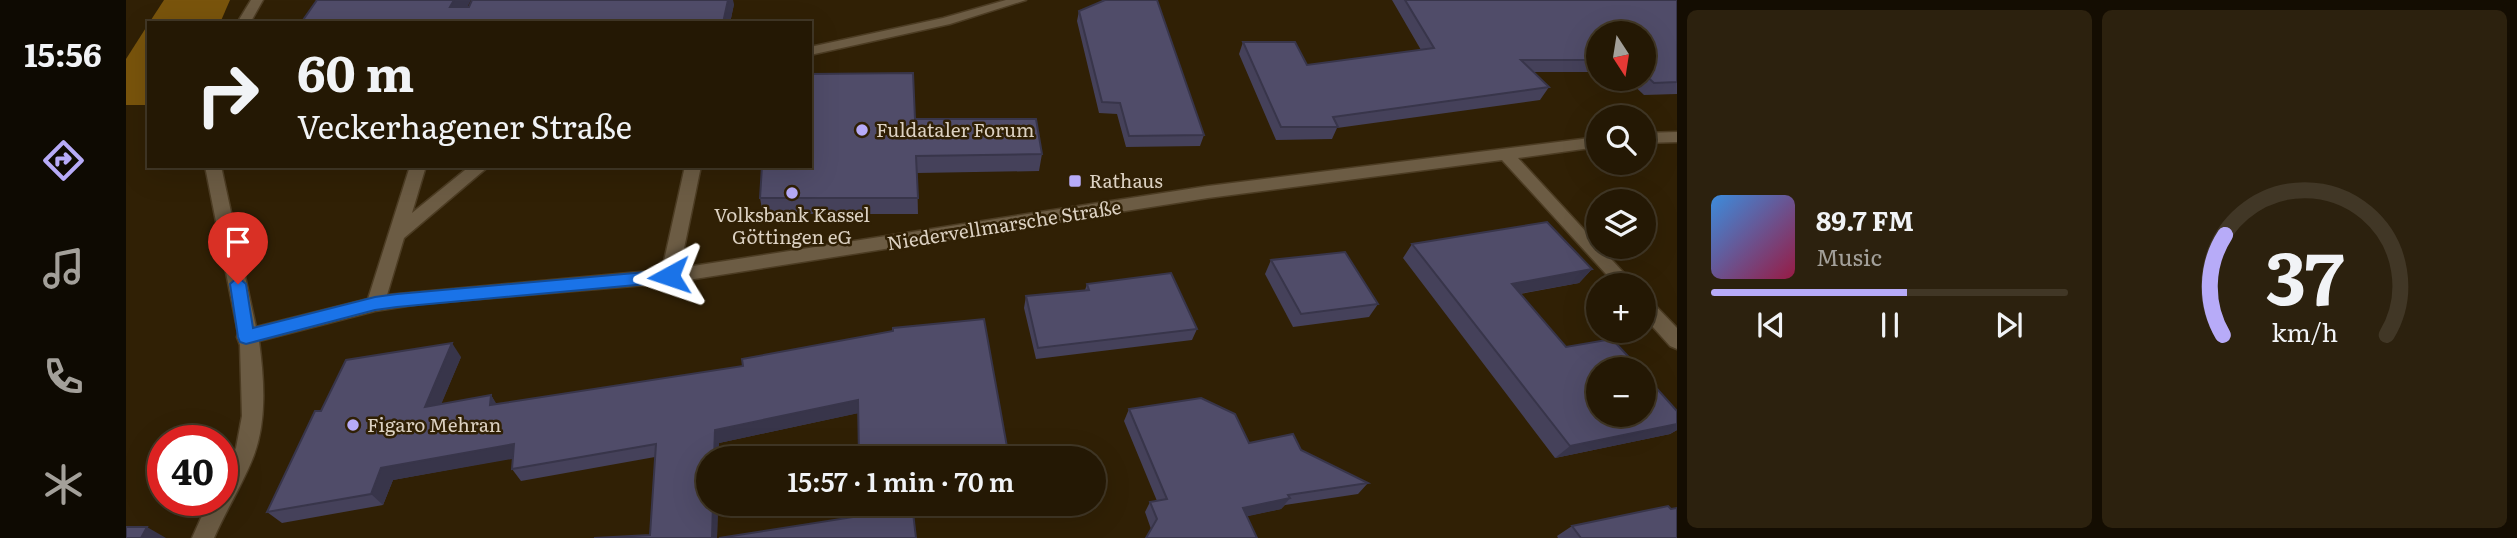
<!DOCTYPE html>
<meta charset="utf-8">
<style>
:root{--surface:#241804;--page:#2c210e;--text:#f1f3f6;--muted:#a3a09a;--line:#413726;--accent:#b7abf8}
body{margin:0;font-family:Literata,serif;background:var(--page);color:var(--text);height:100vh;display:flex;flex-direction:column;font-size:26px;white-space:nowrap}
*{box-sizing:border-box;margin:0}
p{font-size:23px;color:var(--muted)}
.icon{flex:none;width:38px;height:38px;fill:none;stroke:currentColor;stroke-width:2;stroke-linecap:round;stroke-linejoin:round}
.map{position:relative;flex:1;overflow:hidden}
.panel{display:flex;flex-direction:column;gap:10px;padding:10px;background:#140d02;width:840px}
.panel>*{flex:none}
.top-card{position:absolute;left:21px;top:21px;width:665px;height:147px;border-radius:0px;box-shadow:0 7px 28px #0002,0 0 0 2px var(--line);background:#241804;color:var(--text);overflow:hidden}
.needle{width:46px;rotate:168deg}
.tools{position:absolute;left:1460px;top:21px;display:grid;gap:14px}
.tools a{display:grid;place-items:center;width:70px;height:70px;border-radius:50%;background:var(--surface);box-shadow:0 7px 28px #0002,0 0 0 2px var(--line);font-size:35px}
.speed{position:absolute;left:21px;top:425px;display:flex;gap:14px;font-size:35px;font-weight:700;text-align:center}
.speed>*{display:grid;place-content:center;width:91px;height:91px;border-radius:50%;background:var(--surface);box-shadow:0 7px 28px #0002,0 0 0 2px var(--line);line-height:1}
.speed .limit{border:10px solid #d22;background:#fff;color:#111}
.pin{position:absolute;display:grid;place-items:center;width:60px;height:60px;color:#fff;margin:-72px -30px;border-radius:50% 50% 50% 0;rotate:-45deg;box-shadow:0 0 7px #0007}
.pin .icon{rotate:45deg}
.me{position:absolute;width:77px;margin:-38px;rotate:265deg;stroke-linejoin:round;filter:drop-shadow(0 0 5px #0008)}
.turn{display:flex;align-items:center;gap:24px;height:147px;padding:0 35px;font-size:32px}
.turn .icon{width:91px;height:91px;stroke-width:2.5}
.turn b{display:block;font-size:49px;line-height:60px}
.panel .card{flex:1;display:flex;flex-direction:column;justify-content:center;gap:10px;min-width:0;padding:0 24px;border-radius:10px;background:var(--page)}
.panel .dial{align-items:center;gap:0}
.dial svg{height:182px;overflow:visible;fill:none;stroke:var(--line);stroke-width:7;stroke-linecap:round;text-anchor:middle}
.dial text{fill:var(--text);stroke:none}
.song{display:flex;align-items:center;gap:21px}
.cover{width:84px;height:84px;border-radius:10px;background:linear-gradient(135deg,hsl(210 70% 55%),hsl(340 70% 35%))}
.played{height:7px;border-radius:4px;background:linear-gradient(90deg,var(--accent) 55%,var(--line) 55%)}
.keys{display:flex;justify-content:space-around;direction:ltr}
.panel .tiles{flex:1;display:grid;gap:10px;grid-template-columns:repeat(2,1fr)}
.trip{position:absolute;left:570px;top:446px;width:410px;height:70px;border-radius:35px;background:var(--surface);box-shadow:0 7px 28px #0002,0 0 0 2px var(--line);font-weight:600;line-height:70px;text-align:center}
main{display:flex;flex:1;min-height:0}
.dock{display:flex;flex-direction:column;width:126px;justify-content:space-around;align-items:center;background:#0e0a02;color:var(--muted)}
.dock .icon{width:49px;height:49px}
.dock .current{color:var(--accent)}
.dock b{font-size:32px;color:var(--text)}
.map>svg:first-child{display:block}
.forest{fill:#79540c}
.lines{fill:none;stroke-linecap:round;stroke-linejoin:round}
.minor-casing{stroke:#4c3c23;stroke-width:3}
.minor{fill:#6c5c44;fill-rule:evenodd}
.wall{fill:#45415a}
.shaded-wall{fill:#38354a}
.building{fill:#504c69;stroke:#38354a;stroke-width:2}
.route{fill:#1a73e8;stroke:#114b97;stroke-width:2}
.poi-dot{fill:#b7abf8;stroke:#302005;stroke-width:2.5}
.labels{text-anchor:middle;stroke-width:5;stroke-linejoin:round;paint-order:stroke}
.poi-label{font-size:19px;fill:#dcd1c2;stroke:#302005;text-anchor:start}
.street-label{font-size:19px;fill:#dcd1c2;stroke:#302005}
</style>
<main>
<nav class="dock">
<b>15:56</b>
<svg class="icon current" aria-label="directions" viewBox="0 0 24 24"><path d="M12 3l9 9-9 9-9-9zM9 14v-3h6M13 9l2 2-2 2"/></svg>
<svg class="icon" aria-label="music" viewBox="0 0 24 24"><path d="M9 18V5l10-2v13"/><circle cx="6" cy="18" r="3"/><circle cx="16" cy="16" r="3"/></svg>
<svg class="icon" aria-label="phone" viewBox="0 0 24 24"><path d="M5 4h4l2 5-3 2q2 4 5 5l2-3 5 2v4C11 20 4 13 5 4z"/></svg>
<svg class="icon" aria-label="climate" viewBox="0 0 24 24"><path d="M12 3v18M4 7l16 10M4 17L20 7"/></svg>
</nav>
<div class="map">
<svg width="1551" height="538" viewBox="0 0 1551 538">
<rect width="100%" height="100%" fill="#302005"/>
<g class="forest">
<polygon points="38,0 104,0 94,23 23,23"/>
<polygon points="23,23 23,105 0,105 0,59"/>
</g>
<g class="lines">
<g class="minor-casing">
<g id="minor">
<polygon points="125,0 137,0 124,23 111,23"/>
<polygon points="880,0 900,0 824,24 684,55 684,47 817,18"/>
<polygon points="1551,132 1551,142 1517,143 1517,133"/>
<path d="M1472,137V147L1392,158L1509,285H1490L1376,160L1082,198L543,283L294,304L249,311L133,341C138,378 141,420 128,455C117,484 100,510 88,538H66L83,500H96V476L110,448L116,416L114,345L111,337L112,333L79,166H95L130,327L242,299L284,166H300L286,213L344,166H363L278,238L261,295L536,270L559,166H575L554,268L1082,186Z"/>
<polygon points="1517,297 1523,299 1551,328 1551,349 1544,346 1517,316"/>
</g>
</g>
<use href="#minor" class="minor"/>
</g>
<g class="wall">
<polygon points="1266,0 1551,0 1551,94 1518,95 1501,79 1517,79 1517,33 1472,33 1472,72 1408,72 1423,87 1414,100 1211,128 1206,139 1150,140 1113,54 1117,42 1181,65 1295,50"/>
<polygon points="608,4 604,23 175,23 342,7"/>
<polygon points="953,11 1078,135 1074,146 1000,147 991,114 973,113 951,21"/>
<polygon points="789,119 916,154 913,171 791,173 792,214 637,214 634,198"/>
<polygon points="1286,244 1466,269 1453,283 1394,294 1440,347 1551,411 1551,430 1544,434 1429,458 1277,258"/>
<polygon points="1145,260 1252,304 1243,317 1167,327 1139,274"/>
<polygon points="961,284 1071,329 1066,340 910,359 898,308 900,296 959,290"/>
<polygon points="858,319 732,413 593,443 583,504 592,504 591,538 524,535 529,457 395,481 386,469 387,458 267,480 257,505 156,523 141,512 195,411 335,357 315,404 365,395 370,404 617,366"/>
<polygon points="1003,409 1123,443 1175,450 1242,483 1232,494 1159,505 1155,509 1121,516 1025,529 1019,512 1024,502 1031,501 998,421"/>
<polygon points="1446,526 1551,538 1432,538 1431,536"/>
</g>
<g class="shaded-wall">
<polygon points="328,0 345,0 334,22 324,7"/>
<polygon points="602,0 607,0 608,4 604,23 597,23"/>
<polygon points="1466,269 1453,283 1374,297 1386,284"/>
<polygon points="326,343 335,357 309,419 299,407"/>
<polygon points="365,395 373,408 364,405"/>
<polygon points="732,400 733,413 593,443 593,458 588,458 589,430"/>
<polygon points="1551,424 1551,430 1544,434 1429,458 1444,446"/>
<polygon points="388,444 397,457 267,480 257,505 245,494 255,468"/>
<polygon points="1164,498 1155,509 1109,519 1117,508"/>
<polygon points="587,504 592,504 591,538 586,538"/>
<polygon points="21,527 40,538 15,538"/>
</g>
<g class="building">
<polygon points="191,0 328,0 324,7 343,7 346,0 602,0 597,23 493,23 494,21 175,23"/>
<polygon points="979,0 1031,0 1078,135 1003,136 994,103 976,102 953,11"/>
<polygon points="1279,0 1551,0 1551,82 1528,83 1517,73 1517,33 1472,33 1472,60 1395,60 1423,87 1207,117 1212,127 1155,127 1117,42 1169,42 1181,65 1308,48"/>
<polygon points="787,73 789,119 910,119 916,154 790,156 792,198 634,198 636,166 684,166 684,74"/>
<polygon points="1421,222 1466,269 1386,284 1440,347 1486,339 1514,369 1472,369 1472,415 1517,415 1517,373 1551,411 1551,424 1444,446 1286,244"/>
<polygon points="1219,252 1252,304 1175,314 1145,260"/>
<polygon points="1045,273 1071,329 912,348 900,296 963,290 961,284"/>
<polygon points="858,319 883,458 733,458 732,400 589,430 588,458 583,458 583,504 587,504 586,538 468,538 524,535 530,444 386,469 388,444 255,468 245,494 141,512 189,411 195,411 220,360 326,343 299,407 365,395 364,405 617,366 616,359 767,331 767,328"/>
<polygon points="1075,398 1109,414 1123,443 1167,434 1175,450 1242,483 1162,495 1164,498 1117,508 1131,538 1020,538 1031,519 1024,502 1041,499 1003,409"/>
<polygon points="734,504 786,504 790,538 593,538 734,516"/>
<polygon points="1542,506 1545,509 1551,508 1551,538 1455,538 1446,526"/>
<polygon points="0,527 21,527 15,538 0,538"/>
</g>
<polygon class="route" points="543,270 551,276 543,282 271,307 249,310 120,344 114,342 112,337 104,284 112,277 120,284 127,328 249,297 271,294"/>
<g class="poi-dot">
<circle cx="736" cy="130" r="7"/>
<rect x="942" y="174" width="14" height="14" rx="3.5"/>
<circle cx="666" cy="193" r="7"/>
<circle cx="227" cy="425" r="7"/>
</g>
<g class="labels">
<g class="poi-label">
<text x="750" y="137">Fuldataler Forum</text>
<text x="963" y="188">Rathaus</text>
<text x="666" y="222" text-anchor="middle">Volksbank Kassel<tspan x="666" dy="22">Göttingen eG</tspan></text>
<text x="241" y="432">Figaro Mehran</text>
</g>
<g class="street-label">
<text transform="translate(878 225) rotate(-9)" y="7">Niedervellmarsche Straße</text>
</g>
</g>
</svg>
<div class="tools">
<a><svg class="needle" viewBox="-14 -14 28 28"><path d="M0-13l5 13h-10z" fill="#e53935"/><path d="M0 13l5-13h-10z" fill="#a3a09a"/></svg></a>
<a><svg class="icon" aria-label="search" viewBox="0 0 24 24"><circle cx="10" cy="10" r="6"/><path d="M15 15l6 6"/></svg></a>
<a><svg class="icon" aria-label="layers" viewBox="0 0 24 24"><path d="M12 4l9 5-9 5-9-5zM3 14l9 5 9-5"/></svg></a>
<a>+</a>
<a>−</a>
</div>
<div class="speed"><div class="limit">40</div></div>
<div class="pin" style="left:112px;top:284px;background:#d93025"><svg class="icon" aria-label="arrive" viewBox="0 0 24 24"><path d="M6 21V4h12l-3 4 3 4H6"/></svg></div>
<svg class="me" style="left:543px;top:276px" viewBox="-20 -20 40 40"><path d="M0-17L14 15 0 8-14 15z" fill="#1a73e8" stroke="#fff" stroke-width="4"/></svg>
<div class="trip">15:57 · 1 min · 70 m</div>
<div class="top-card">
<div class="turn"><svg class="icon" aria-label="right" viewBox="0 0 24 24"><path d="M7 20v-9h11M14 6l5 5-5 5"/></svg><div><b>60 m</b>Veckerhagener Straße</div></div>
</div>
</div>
<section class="panel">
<div class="tiles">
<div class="card">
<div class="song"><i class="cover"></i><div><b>89.7 FM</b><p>Music</p></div></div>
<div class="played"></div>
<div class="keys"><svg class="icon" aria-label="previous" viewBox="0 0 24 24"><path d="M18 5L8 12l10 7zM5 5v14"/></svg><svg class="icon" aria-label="pause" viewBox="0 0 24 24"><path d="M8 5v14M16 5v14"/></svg><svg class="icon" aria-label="next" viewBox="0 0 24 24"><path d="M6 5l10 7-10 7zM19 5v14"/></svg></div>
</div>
<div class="card dial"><svg viewBox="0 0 100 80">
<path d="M14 69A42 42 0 1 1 86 69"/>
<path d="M14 69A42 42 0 0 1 15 25" stroke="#b7abf8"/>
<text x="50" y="56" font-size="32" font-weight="700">37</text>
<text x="50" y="72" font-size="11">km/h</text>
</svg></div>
</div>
</section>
</main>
